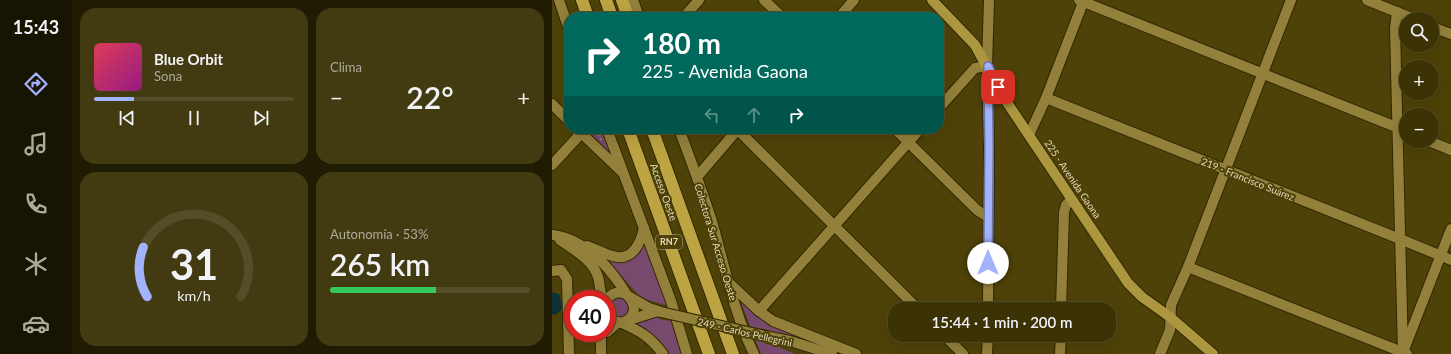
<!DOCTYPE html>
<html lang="es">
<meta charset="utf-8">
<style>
:root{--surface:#3b3206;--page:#423a10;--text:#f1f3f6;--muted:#acaa9b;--line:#544d28;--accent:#a3b2fd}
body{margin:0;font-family:Lato,sans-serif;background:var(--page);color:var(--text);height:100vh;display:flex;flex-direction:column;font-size:15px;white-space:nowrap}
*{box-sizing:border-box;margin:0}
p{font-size:13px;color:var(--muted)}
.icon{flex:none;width:22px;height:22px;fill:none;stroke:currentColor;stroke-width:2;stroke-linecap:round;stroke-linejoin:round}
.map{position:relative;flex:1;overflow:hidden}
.sheet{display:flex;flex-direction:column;gap:8px;padding:8px;background:#201c03;width:480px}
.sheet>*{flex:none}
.top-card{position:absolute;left:12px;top:12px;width:380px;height:122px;border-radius:16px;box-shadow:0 4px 16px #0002,0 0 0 1px var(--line);background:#00695c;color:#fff;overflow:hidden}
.controls{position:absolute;left:847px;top:12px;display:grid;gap:8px}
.controls a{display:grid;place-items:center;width:40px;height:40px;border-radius:50%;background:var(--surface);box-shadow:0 4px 16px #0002,0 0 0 1px var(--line);font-size:20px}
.speed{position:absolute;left:12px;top:290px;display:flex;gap:8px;font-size:20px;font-weight:700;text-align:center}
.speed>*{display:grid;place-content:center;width:52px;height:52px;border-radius:50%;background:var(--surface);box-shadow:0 4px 16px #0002,0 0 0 1px var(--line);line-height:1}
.speed .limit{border:6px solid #d22;background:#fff;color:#111}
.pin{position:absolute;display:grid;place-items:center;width:34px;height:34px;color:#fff;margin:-17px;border-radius:8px;box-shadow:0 2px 6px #0006}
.me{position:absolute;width:44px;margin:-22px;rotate:0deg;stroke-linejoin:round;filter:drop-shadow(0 0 3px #0008)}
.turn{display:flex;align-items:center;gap:14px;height:84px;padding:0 12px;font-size:18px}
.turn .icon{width:52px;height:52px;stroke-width:2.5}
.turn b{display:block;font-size:28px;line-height:34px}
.lanes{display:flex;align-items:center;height:38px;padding:0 12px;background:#0003;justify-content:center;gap:20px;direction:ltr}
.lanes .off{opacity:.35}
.big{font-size:30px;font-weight:600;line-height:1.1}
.sheet .widget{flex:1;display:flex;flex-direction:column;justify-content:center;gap:6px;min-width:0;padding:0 14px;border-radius:16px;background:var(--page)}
.sheet .dial{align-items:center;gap:0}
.dial svg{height:104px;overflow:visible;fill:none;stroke:var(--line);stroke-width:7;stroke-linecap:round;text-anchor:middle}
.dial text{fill:var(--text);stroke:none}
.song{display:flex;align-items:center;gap:12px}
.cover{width:48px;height:48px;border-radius:6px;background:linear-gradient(135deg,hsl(350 70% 55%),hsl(310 70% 35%))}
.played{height:4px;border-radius:2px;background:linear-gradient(90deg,var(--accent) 20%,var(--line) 20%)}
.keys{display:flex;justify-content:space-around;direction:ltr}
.heat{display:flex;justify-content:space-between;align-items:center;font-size:22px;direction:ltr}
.charge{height:6px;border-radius:3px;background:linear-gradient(90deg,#34c759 53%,var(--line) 0)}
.sheet .tiles{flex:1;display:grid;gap:8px;grid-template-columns:repeat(2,1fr)}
.trip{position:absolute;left:336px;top:302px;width:228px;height:40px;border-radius:16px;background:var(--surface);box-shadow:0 4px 16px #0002,0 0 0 1px var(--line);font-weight:600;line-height:40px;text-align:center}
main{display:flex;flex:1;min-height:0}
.dock{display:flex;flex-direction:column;width:72px;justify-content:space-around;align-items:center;background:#181402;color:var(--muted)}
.dock .icon{width:28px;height:28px}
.dock .current{color:var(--accent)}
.dock b{font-size:18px;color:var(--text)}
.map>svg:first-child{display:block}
.green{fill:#77496d}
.water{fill:#0d3139}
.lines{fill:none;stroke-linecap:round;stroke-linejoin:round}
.minor-casing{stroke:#312802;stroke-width:12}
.major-casing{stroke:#312802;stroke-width:12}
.highway-casing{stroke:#312802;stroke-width:14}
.path{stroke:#998f61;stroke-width:1.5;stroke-dasharray:3 2;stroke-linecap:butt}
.minor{stroke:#92803b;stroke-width:10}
.major{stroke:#ac9640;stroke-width:10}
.highway{stroke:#bda443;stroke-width:12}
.minor-bridge-casing{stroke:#312802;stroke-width:12;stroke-linecap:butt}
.minor-bridge{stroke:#92803b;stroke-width:10}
.route-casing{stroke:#6a74a4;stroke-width:10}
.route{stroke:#a3b2fd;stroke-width:7}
.labels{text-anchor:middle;stroke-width:4;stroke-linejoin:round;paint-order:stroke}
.shield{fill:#4f4208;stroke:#b7ae85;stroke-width:1}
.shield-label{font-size:9px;font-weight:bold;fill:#e4dcba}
.street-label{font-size:10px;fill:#e4dcba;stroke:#4f4208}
</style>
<main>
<nav class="dock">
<b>15:43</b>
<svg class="icon current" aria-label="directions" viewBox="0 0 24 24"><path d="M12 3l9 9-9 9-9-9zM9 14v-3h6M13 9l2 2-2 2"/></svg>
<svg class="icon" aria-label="music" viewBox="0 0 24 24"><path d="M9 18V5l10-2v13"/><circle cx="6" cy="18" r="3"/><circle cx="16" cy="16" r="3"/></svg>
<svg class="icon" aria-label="phone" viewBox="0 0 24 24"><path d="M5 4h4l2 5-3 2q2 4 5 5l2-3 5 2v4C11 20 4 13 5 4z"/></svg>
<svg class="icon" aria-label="climate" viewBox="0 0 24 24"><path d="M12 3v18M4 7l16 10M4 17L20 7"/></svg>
<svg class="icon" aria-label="car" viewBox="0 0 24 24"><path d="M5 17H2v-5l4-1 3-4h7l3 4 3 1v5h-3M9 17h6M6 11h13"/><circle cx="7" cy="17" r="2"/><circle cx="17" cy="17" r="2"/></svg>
</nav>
<section class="sheet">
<div class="tiles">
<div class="widget">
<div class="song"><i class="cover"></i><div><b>Blue Orbit</b><p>Sona</p></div></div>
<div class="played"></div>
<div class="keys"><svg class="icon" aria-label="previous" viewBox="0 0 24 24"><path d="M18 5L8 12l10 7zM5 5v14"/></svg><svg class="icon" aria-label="pause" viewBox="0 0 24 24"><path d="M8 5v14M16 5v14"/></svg><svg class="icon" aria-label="next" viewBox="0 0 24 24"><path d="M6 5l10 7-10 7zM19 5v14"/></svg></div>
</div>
<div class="widget"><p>Clima</p>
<div class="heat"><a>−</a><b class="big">22°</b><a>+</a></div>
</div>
<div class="widget dial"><svg viewBox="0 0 100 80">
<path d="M14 69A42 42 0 1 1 86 69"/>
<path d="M14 69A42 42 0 0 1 11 31" stroke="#a3b2fd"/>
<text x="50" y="56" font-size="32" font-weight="700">31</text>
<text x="50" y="72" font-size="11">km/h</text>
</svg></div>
<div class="widget"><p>Autonomía · 53%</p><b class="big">265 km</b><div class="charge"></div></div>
</div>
</section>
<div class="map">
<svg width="899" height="354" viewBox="0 0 899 354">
<rect width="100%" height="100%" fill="#4f4208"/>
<g class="green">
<path d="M39,129H49L60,152V158C52,150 44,142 38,132Z"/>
<path d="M92,242L117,305L130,354H115L83,325C90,319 97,314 107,317V319L119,321L114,305L96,300L94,302L88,297L51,255L58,258Z"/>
<polygon points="185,292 203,312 289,353 219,332 219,331 209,328 214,344 219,345 220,344 243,354 209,354"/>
<circle cx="66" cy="308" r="10"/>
</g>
<polygon class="water" points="0,292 7,294 9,301 10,309 3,315 0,314"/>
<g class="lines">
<g class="minor-casing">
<g id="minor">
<polyline points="7,0 17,30"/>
<polyline points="81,0 87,17"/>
<polyline points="212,0 230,17"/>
<polyline points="527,0 854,131"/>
<polyline points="815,0 862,19"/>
<polyline points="845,12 843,28 851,354"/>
<polyline points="132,17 147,0"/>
<polyline points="287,17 302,0"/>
<polyline points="880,27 899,34"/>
<polyline points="494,98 848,239 899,260"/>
<polyline points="0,104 17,121"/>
<polyline points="387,108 423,68 435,66"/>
<polyline points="25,129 70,172"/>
<polyline points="55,129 119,301 135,354"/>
<path d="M127,129C138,158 149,188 159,218C172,263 181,311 202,354"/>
<polyline points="185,129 366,309"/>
<polyline points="343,129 425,210 436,217"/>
<polyline points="477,135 494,98 532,0"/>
<polyline points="877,141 899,150"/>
<polyline points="0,165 33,129"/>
<polyline points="145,177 186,129"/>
<path d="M1,235C34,240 58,267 75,295"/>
<path d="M8,240C22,250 41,260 46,277C48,284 48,292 50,299"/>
<path d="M35,246C44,249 56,256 65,257C82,259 89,241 92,228"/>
<polyline points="636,267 855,354"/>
<polyline points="0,271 9,270 15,279 17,354"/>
<polyline points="177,283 207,311 221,321 304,354"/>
<polyline points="78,297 97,308 109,312"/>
<path d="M55,299C74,277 97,317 68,323"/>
<polyline points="436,309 437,147 435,66 437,0"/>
<polyline points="509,309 512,212 514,205 519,200"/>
<polyline points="207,311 368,129"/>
<path d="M55,316C60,322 65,321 72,324C90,332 99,338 111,354"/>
<polyline points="77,320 106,311"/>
<polyline points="55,332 65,323"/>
<polyline points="47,333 49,338 49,354"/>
<polyline points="392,335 411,354"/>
<polyline points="213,336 238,341 280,354"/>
<polyline points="853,347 899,229"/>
<polyline points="435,354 436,335"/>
<polyline points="508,354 509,335"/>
<polyline points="608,354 618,330 619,305 636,267 739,0"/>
</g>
</g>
<g class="major-casing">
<polyline id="major" points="380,0 423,45 452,98 576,283 590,297 618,317 661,354"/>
</g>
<g class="highway-casing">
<g id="highway">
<polyline points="30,0 36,17"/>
<polyline points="54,0 60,17"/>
<polyline points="70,0 76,17"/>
<polyline points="76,129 157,354"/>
<polyline points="100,129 181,354"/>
</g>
</g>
<polyline class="path" points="44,129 49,140"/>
<use href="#minor" class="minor"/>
<use href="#major" class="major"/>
<use href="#highway" class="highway"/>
<g class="minor-bridge-casing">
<polyline id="minor-bridge" points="109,312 213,336"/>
</g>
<use href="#minor-bridge" class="minor-bridge"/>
</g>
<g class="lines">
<g class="route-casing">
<polyline id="route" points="436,263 437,147 436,66 446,87"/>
</g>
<use href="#route" class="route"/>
</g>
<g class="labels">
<rect class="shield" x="104" y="235" width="26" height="14" rx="3"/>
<g class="shield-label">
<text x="117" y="245">RN7</text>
</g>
<g class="street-label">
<text transform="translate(521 179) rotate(56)" y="4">225 - Avenida Gaona</text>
<text transform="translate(696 179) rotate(22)" y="4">219 - Francisco Suárez</text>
<text transform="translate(112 192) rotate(70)" y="4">Acceso Oeste</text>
<text transform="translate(164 242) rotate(73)" y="4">Colectora Sur Acceso Oeste</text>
<text transform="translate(193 332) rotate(13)" y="4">249 - Carlos Pellegrini</text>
</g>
</g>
</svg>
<div class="controls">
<a><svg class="icon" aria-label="search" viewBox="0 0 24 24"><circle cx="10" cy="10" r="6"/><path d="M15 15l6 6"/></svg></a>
<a>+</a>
<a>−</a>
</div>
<div class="speed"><div class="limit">40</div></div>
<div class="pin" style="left:446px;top:87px;background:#d93025"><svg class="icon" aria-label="arrive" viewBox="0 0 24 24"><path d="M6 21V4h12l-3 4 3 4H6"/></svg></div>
<svg class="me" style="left:436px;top:263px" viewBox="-20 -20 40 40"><circle r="19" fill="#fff"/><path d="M0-13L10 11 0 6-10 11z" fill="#a3b2fd"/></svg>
<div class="trip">15:44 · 1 min · 200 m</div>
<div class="top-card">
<div class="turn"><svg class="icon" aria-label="right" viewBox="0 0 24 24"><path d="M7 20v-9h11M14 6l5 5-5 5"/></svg><div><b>180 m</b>225 - Avenida Gaona</div></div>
<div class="lanes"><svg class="icon off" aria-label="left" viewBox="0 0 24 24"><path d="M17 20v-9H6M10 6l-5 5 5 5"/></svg><svg class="icon off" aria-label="ahead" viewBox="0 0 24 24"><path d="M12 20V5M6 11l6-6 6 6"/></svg><svg class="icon" aria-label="right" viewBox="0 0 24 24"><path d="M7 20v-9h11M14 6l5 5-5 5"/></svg></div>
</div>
</div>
</main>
